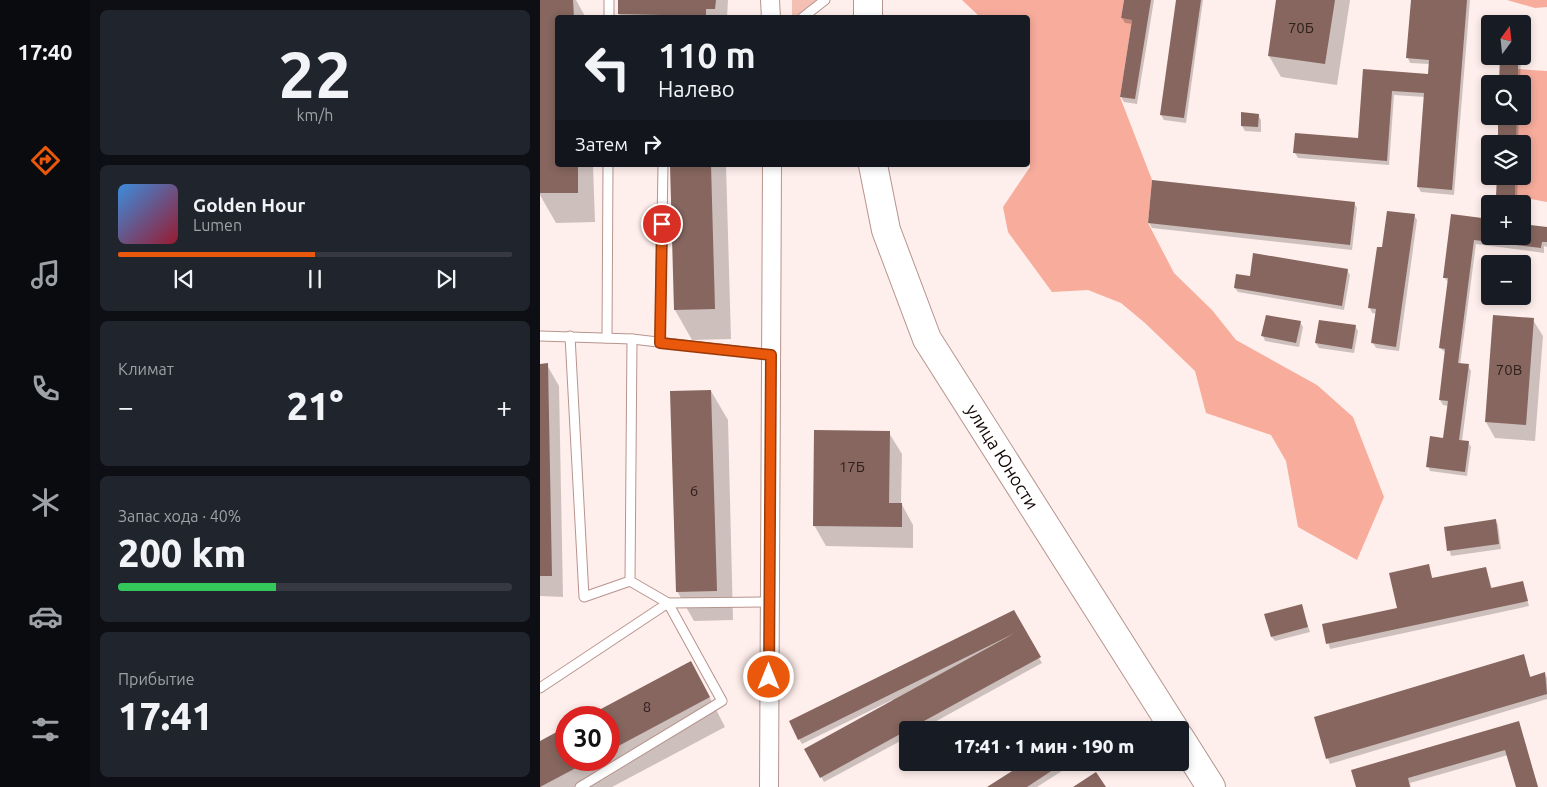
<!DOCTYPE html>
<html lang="ru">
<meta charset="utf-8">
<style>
:root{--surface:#171b24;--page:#20242c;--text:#f1f3f6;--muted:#9ea1a6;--line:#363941;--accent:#ea580c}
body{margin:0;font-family:Ubuntu,sans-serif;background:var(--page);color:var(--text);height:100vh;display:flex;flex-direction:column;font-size:19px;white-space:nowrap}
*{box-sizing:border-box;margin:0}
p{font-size:16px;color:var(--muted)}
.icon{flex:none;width:28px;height:28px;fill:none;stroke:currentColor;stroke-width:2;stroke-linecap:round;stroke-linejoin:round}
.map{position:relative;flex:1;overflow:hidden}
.drawer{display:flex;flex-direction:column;gap:10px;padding:10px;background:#0d0f14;width:450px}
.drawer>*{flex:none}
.banner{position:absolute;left:15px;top:15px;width:475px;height:152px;border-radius:5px;box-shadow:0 2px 8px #0003;background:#171b24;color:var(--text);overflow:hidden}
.needle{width:32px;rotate:15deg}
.tools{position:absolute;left:941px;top:15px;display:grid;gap:10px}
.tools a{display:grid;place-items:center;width:50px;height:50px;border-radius:5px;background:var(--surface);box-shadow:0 2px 8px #0003;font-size:25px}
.speed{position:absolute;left:15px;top:706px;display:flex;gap:10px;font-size:25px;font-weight:700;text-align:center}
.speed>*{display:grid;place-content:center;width:65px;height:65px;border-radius:50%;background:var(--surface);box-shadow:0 2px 8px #0003;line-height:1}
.speed .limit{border:8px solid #d22;background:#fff;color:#111}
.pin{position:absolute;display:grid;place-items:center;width:42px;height:42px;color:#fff;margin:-21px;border:2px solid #fff;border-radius:50%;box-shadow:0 1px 5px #0007}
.me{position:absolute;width:55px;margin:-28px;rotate:0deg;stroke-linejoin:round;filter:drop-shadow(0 0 4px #0008)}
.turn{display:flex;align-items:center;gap:18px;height:105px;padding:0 20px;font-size:22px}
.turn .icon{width:65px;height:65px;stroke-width:2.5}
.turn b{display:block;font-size:35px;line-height:42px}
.then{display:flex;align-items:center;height:48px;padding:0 20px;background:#0003;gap:10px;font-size:19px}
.big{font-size:38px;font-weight:800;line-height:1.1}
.drawer .card{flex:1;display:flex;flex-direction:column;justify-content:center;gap:8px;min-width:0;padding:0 18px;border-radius:8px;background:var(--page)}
.drawer .dial{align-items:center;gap:0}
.dial b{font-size:65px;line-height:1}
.song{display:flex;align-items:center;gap:15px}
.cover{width:60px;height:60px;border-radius:8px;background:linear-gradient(135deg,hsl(210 70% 55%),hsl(350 70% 35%))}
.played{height:5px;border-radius:2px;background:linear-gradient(90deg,var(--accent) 50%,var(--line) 50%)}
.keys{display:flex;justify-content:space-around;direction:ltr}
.heat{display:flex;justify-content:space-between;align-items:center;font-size:28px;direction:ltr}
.charge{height:8px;border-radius:4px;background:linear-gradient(90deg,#34c759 40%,var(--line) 0)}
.trip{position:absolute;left:359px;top:721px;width:290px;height:50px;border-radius:5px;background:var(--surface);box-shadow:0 2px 8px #0003;font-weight:800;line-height:50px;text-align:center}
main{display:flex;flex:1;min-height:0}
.tabs{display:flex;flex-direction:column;width:90px;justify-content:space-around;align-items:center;background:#090b0e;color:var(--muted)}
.tabs .icon{width:35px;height:35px}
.tabs .on{color:var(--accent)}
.tabs b{font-size:22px;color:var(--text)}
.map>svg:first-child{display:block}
.green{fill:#f5c0b4}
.forest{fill:#f7ac9c}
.shadow{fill:#0003}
.building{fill:#86665f}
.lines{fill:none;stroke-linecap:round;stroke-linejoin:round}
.lane-casing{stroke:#b7948d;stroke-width:11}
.street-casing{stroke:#b7948d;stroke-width:20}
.primary-casing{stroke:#b7948d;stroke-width:30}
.lane{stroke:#fff;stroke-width:9}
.street{stroke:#fff;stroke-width:18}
.primary{stroke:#fff;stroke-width:28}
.route-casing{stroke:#983908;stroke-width:12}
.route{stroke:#ea580c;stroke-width:9}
.labels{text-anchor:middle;stroke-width:5;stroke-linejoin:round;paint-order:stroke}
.number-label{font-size:15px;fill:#30201c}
.street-label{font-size:18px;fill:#140806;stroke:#fff}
</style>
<main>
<nav class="tabs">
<b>17:40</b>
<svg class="icon on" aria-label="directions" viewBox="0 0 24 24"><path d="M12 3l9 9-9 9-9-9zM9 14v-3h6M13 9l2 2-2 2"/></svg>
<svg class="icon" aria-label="music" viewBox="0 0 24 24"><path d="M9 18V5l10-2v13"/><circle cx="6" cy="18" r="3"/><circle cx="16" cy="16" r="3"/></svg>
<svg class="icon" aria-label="phone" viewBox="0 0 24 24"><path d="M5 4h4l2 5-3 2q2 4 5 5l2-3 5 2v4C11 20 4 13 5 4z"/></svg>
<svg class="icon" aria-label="climate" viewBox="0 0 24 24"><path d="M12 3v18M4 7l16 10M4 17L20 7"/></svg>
<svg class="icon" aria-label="car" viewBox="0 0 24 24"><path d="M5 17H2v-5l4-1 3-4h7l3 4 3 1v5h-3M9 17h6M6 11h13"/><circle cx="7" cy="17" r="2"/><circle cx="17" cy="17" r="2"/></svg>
<svg class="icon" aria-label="filters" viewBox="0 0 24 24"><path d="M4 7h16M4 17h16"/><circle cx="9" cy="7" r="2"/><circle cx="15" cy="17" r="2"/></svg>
</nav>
<section class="drawer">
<div class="card dial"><b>22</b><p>km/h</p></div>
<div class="card">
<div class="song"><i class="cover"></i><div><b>Golden Hour</b><p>Lumen</p></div></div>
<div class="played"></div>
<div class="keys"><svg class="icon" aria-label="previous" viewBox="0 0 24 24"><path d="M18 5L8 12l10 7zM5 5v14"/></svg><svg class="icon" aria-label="pause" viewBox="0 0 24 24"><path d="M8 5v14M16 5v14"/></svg><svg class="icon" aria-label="next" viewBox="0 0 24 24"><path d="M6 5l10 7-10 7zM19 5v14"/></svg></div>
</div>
<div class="card"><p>Климат</p>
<div class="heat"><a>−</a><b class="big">21°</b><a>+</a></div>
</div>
<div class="card"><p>Запас хода · 40%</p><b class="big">200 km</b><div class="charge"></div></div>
<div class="card"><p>Прибытие</p><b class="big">17:41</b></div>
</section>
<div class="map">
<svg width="1007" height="787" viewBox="0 0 1007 787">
<rect width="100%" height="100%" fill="#ffefec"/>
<polygon class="green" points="252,0 288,0 266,18 252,17"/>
<g class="forest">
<polygon points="422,0 584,0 581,18 592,20 580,97 612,180 608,223 634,273 672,310 696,340 777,385 813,417 844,497 817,560 758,527 746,461 731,435 666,413 655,371 605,323 581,303 548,290 512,292 468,232 463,207 490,167 488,130 488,18 440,17"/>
<polygon points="967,0 1007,0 1007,7 995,8"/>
<polygon points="978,69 1007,71 1007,202 975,196 975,176 982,176 982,144 976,144 977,116 982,116 982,84 978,84"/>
</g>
<g class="shadow">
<polygon points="0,0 36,0 46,18 18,18 18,165 53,165 55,222 16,223 0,195"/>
<polygon points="79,0 188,0 187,18 81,18 79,14"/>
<polygon points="585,0 614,0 597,104 584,102 581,97 593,24 585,23 582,18"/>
<polygon points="637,0 663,0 646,123 624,120 621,115"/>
<polygon points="737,0 810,0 797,85 741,77 729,56"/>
<polygon points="872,0 930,0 914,195 881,192 878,187 885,97 854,95 849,165 758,158 755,153 819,139 824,70 890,75 890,64 870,63 868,58"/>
<polygon points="961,56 981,56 980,84 960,84"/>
<polygon points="718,115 721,120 721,132 705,131 702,126"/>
<polygon points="959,116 979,116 978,144 959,144"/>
<polygon points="131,165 186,165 191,339 152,340 135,310"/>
<polygon points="958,176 978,176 977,201 960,200 957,195"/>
<polygon points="814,203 817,208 812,250 612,228 609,223"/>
<polygon points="874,215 877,220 859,351 836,348 833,343 837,314 832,313 830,308"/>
<polygon points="912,216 950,221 950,236 982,236 1007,228 1007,247 1004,246 1004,253 936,244 920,365 928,366 931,371 922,441 928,442 931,447 927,476 890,471 888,466 904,439 908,406 903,405 900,400 906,353 900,348 909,283 904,277"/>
<polygon points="807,270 810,275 804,310 698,292 695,288 711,278"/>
<polygon points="993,320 1003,336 995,441 955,438 946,422"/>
<polygon points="760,322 763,327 759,347 725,341 723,336"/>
<polygon points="815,326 818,331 814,353 779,348 776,343"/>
<polygon points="0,365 7,365 19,386 23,597 0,596"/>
<polygon points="171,391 188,420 193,620 154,621 137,591"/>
<polygon points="349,433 362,454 361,503 373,525 373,548 286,546 274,525"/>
<polygon points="955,520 958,525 961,549 911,556 905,528"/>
<polygon points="888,566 893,579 946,568 952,589 982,582 989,606 790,649 783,625 858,609"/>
<polygon points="761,606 770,632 735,641 732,637"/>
<polygon points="473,612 502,663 380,730 368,730 368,737 284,782 266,750 353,702 352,700 262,744 259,739"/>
<polygon points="983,656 991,678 1005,674 1007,678 1007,699 790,764 788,759 775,718"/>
<polygon points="167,692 185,727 72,787 0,787 0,742 26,728 26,760 69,760 69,718"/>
<polygon points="978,722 998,787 977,787 968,755 870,783 871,787 817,787"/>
<polygon points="489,762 536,762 497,787 450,787"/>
</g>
<g class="building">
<polygon points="0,0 33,0 34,18 18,18 18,165 38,165 38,193 0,193"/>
<polygon points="78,0 176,0 175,9 166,9 166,16 78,14"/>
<polygon points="584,0 611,0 595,99 580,97 592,20 581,18"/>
<polygon points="636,0 661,0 644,118 620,115"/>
<polygon points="736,0 795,0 785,64 728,56"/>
<polygon points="871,0 927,0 912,190 877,187 884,93 852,91 847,161 753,153 755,133 818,138 823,69 888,74 889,60 866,58"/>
<polygon points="960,56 978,56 978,84 959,84"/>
<polygon points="701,112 719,114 718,127 701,126"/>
<polygon points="958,116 977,116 976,144 958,144"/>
<polygon points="130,165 171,165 175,309 134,310"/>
<polygon points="957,176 975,176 975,196 956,196"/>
<polygon points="612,180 815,202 810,245 608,223"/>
<polygon points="847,211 875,214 856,347 831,343 836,309 828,308 837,247 842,247"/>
<polygon points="911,214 950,219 950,236 982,236 982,224 1007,227 1007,242 1002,242 1001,248 934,240 918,363 929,364 919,440 929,441 925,472 886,467 890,436 903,438 908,401 899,400 905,349 899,348 908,278 903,278"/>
<polygon points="713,253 808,269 802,306 694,288 696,274 710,276"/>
<polygon points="726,315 761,321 756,343 721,336"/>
<polygon points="953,315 994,318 986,425 945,422"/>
<polygon points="779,320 816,325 812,349 775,343"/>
<polygon points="8,363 12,576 0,576 0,364"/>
<polygon points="171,390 177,591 136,592 130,391"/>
<polygon points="274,430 350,431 349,503 362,503 362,527 273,526"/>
<polygon points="956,519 959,544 907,551 904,527"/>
<polygon points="889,564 892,578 946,567 951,588 983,581 988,601 786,644 782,624 857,608 849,573"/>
<polygon points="762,604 768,627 731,637 724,614"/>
<polygon points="474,610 501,657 280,778 264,749 475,633 258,740 249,721"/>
<polygon points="984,654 990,677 1005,672 1007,694 786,759 774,717"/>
<polygon points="151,661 170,697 69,751 69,718 44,718"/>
<polygon points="979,721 998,787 976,787 965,750 868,778 870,787 816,787 811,770"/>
<polygon points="26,727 26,760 51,760 0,787 0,741"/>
<polygon points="486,762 525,762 487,787 447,787"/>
<polygon points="556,772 566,787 533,787"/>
</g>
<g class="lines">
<g class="lane-casing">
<g id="lane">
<polyline points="69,18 69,0"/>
<polyline points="262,18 285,0"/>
<polyline points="0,336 92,339 231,355"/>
<polyline points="30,336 44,597 90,581"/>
<polyline points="67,338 68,165"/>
<polyline points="92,339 90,581 128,603 230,602"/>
<polyline points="120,343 123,165"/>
<polyline points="0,688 128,603"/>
<polyline points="40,787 182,701 128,603"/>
</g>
</g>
<g class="street-casing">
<g id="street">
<polyline points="230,0 231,18"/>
<polyline points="229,787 232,165"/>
</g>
</g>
<g class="primary-casing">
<g id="primary">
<polyline points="328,0 328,18"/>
<polyline points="333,165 346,230 387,339 635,730"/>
<polyline points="640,738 671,787"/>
</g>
</g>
<use href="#lane" class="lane"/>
<use href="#street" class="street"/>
<use href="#primary" class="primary"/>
</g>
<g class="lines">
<g class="route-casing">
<polyline id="route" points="122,224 120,343 231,355 229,677"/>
</g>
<use href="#route" class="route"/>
</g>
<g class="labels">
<g class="number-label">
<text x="761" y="33">70Б</text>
<text x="969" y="375">70В</text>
<text x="312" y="472">17Б</text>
<text x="154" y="496">6</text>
<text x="107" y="712">8</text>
</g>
<g class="street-label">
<text transform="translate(462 457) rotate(58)" y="6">улица Юности</text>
</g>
</g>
</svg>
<div class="tools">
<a><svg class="needle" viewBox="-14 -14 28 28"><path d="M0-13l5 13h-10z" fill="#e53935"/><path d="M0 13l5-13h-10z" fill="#9ea1a6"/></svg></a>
<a><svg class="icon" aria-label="search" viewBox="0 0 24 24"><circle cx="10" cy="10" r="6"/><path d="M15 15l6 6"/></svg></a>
<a><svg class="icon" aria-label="layers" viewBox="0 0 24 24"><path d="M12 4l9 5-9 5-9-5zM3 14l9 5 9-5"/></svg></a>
<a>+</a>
<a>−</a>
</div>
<div class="speed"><div class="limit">30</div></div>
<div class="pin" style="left:122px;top:224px;background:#d93025"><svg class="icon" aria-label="arrive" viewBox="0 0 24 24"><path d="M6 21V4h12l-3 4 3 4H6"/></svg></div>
<svg class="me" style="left:229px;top:677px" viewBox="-20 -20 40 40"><circle r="17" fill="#ea580c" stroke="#fff" stroke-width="3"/><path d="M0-11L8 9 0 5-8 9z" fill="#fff"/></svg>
<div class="trip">17:41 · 1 мин · 190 m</div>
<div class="banner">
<div class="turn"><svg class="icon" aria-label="left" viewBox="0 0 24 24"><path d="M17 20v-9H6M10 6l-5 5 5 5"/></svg><div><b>110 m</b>Налево</div></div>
<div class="then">Затем<svg class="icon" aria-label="right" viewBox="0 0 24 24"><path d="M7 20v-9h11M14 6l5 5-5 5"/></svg></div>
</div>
</div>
</main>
